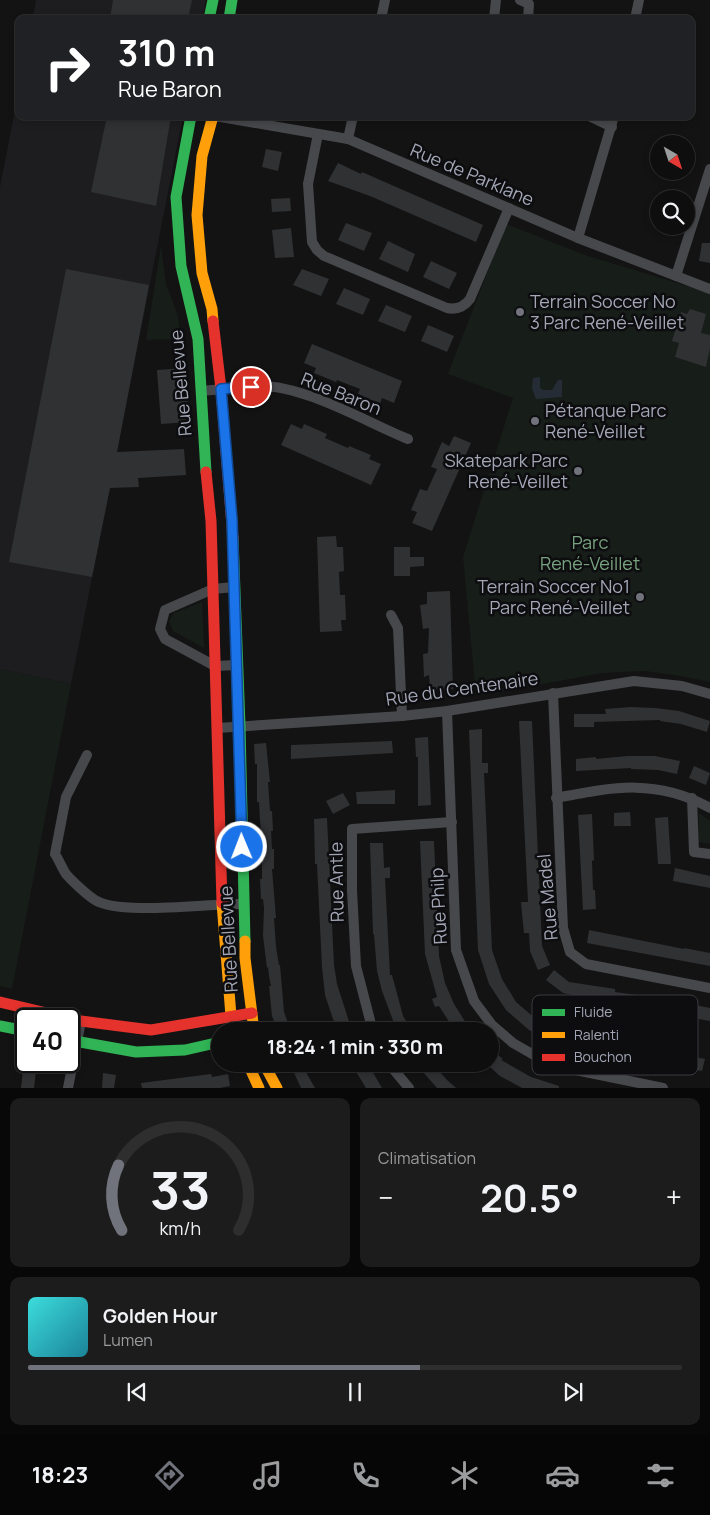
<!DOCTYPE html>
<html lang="fr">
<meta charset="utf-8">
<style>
:root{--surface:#0e0e0e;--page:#1c1c1c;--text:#f1f3f6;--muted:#9b9c9e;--line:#2e2e2e;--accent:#70737c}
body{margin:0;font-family:Manrope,sans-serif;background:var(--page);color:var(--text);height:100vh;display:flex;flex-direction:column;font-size:19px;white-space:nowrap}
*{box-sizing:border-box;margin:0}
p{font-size:16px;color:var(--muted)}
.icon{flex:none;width:28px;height:28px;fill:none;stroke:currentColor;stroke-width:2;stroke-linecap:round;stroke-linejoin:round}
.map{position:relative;height:1088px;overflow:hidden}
.panel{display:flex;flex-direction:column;gap:10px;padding:10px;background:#080808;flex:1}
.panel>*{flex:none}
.banner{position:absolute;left:15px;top:15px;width:680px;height:105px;border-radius:10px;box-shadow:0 2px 8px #0003,0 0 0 1px var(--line);background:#202124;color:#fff;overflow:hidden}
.needle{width:32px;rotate:141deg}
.buttons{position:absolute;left:650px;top:135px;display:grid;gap:10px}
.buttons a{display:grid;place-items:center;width:45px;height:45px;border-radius:50%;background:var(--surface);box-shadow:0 2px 8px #0003,0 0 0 1px var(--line);font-size:25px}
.speed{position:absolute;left:15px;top:1008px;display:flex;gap:10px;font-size:25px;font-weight:700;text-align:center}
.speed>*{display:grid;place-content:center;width:65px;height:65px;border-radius:50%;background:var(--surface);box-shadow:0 2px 8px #0003,0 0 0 1px var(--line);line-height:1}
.speed .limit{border:2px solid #111;border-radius:8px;background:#fff;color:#111}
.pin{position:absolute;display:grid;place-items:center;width:42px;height:42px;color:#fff;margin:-21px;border:2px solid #fff;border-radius:50%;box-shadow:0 1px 5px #0007}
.me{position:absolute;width:55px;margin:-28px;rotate:359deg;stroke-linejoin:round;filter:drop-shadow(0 0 4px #0008)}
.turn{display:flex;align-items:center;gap:18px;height:105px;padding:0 20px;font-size:22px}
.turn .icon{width:65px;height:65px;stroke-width:2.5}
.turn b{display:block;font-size:35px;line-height:42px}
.big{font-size:38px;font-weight:700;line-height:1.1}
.panel .tile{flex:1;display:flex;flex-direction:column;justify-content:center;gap:8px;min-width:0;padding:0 18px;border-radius:10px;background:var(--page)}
.panel .dial{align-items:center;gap:0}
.dial svg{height:130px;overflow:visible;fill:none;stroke:var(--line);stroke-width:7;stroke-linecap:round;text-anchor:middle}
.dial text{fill:var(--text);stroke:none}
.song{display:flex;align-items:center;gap:15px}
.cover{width:60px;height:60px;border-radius:8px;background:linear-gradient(135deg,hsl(180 70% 55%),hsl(190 70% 35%))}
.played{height:5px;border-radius:2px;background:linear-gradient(90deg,var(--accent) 60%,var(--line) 60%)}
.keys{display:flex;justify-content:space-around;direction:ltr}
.heat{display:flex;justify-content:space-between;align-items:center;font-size:28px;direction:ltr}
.panel .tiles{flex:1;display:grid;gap:10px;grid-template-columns:1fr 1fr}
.tile:last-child{grid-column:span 2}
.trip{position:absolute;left:211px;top:1022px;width:288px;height:50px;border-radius:25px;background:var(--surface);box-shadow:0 2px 8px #0003,0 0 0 1px var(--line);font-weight:700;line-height:50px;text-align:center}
.tab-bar{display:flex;height:80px;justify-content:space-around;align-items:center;background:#060606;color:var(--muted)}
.tab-bar .icon{width:35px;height:35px}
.tab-bar .selected{color:var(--accent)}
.tab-bar b{font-size:22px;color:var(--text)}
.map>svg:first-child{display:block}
.built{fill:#1d1d20}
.green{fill:#171d19}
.water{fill:#262c35}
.building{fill:#303133}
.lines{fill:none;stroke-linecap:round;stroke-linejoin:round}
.street{stroke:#47484c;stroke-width:10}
.fast{stroke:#30b455;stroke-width:11}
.slow{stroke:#ff9f0a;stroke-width:11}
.jam{stroke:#e5322d;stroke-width:11}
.route-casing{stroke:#114b97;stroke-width:12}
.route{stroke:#1a73e8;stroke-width:9}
.poi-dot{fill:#70737c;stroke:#0d0d0f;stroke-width:2}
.labels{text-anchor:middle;stroke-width:5;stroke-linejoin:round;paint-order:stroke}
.street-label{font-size:18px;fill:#a2a6b5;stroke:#0d0d0f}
.poi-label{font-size:18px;fill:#a2a6b5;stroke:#0d0d0f;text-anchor:start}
.park-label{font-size:18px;fill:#78a17f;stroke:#0d0d0f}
.key{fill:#0d0d0f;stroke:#3a3b41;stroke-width:1}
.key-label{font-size:14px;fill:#a2a6b5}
</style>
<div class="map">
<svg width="710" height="1088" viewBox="0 0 710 1088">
<rect width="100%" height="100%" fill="#131313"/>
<g class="built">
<polygon points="36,0 206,0 202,19 33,19"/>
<polygon points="19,90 19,116 183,116 71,684 0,669 0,187"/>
</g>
<g class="green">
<polygon points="506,224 585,255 710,293 710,682 675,675 644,671 602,673 495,693 476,695 463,557 513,398 448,374"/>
<polygon points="161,246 166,284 178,316 181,339 146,340"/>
<polygon points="202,602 204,648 173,631 169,621 174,613"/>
<polygon points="0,669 71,684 12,989 0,986"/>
<polygon points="699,813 710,821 710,844 698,842"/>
</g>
<polygon class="water" points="540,377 540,388 543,390 552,390 558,380 562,380 562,397 536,399 532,388 533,378"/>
<g class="building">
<polygon points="113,0 192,0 188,19 110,19"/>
<polygon points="107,116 171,116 156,206 91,192"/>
<polygon points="266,149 282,152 278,171 262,167"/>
<polygon points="338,163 361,174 362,172 483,225 476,242 370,196 328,181"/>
<polygon points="290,198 291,211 272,212 271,199"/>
<polygon points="346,223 372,233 364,251 338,240"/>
<polygon points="291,228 294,257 275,258 272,230"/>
<polygon points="388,241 415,254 408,272 379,259"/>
<polygon points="702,243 710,243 710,263 699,261"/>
<polygon points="431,261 457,273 449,289 423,277"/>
<polygon points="66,269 149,285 117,452 184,449 186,475 138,478 139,487 110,488 92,577 9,562"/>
<polygon points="302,269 329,279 321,296 293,285"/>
<polygon points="344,288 370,299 363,315 336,304"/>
<polygon points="386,305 412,316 405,332 378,321"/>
<polygon points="690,309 706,314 701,333 710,335 710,348 706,367 675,357 679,343 672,341 681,312 687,314"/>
<polygon points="428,325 454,336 447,352 421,341"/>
<polygon points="312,344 402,381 394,403 382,398 380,404 358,394 360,389 337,380 336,382 314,373 316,368 304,363"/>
<polygon points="186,368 189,422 161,424 157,370"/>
<polygon points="291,424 302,429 304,424 327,434 325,438 348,448 349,446 371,455 369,459 381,464 371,485 281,445"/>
<polygon points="454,436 471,443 432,531 412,523 417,512 411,510 420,489 427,491 437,469 431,467 442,442 449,446"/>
<polygon points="336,536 337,547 343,547 344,571 339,572 340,595 345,595 346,620 341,620 342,631 320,632 317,537"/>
<polygon points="394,547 410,547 410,557 424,557 424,566 410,567 410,576 394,576"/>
<polygon points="450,591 453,689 430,690 429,675 424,677 423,654 428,653 429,628 423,629 420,605 427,604 427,592"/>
<polygon points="631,707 655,708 679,711 710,721 707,732 681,724 660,721 660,720 594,722 594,727 574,727 574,714 606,714 605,709"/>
<polygon points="519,721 532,721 542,946 550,965 538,970 530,951 529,933 524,933 522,913 521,902 528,902"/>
<polygon points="482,729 482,763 488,763 488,773 484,773 492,950 502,979 516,1002 537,1020 563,1032 705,1059 702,1071 564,1046 529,1030 506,1010 489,984 478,950 469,730"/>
<polygon points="428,737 431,805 418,806 418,757 416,757 415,738"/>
<polygon points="392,741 393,753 291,759 291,745"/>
<polygon points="266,743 270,782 268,782 270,811 272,811 273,831 271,831 272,849 274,849 274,869 272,869 276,918 274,918 276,947 279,965 280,965 284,1012 291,1031 278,1031 272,1016 269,986 271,986 269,976 268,967 267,968 263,936 264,908 263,899 261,899 260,879 262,879 262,860 259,831 261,831 260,821 259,802 257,802 257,764 255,764 254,744"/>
<polygon points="627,756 655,756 680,761 677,774 658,770 631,769 631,768 576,771 576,759 596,757 596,759"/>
<polygon points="694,766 710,773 706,785 689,778"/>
<polygon points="395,790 395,804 357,804 356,792"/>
<polygon points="343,793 350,805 333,814 326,801"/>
<polygon points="630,812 631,826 614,826 614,813"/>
<polygon points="592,814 594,860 592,861 593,890 595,890 596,909 583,910 578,815"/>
<polygon points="668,817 671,864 658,864 655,818"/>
<polygon points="327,818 334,965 337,984 352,1031 337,1031 325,995 322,967 317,864 315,864 314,819"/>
<polygon points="420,841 434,841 439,956 445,983 454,1004 471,1031 455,1031 439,1006 435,1007 432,999 437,997 425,954"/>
<polygon points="370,843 383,843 384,868 390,867 390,878 385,878 390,975 392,975 403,1016 412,1031 397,1031 382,991 377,971 374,934 373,934"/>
<polygon points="675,868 710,876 710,888 673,881"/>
<polygon points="589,930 684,949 684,948 710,953 710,966 587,943"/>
<polygon points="554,970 569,982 615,989 615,992 664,999 710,1008 710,1021 594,1000 563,993 546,980"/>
<polygon points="490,1049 503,1059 501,1060 531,1077 559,1086 559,1088 522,1088 500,1076 490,1067"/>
<polygon points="24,1061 37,1061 34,1088 21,1088"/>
<polygon points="290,1064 303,1064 307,1074 315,1088 301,1088"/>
<polygon points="366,1064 368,1064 382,1088 366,1088 355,1070"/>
<polygon points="416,1064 433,1064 447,1080 456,1088 437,1088"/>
<polygon points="103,1073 116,1075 114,1088 102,1088"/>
<polygon points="211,1074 212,1077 228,1074 230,1086 220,1088 142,1088 141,1083"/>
</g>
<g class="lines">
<g class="street">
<polyline points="520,0 529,4 528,19"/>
<polyline points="381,19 385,0"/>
<polyline points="494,19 496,0"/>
<polyline points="635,19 639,0"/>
<polyline points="215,116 348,139 578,238 710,289"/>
<polyline points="589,116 612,127"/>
<path d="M318,134L308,184L312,242L317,250L324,256L447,308C456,310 464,307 470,299L509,208"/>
<polyline points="348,139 353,116"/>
<polyline points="578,238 614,116"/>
<polyline points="676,276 710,169"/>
<path d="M201,391C219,390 239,387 258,386C302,384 366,422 408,439"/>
<polyline points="234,587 213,589 165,610 160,629 165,639 215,666 237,665"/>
<polyline points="391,615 398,628 402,716"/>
<polyline points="553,693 563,928 570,952 586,964 710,988"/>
<polyline points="447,711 456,950 474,1001 492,1025 513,1043 539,1058 556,1066 663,1088"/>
<polyline points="217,728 402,716 447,711 634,681 682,686 710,694"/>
<path d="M87,755L66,797L55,854C59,860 62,868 66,874C72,881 87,895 95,900C120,916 210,903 244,904"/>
<path d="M556,798C613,787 657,778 710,808"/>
<polyline points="692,798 694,852 710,854"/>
<polyline points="375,1031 371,1024 356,966 352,890 352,829 452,822"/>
<polyline points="391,1064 394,1070 409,1088"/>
<polyline points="68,1088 81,1021"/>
</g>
<g class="fast">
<polyline points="209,19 213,0"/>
<polyline points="229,19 232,0"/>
<polyline points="191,116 176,197 181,266 198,339 206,472"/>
<polyline points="233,538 240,726 245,941"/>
<polyline points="0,1026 26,1031"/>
<polyline points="69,1040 136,1052 185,1050 220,1042"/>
</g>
<g class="slow">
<polyline points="213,116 202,156 197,215 202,273 212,309 213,321"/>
<polyline points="222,903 231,1016 235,1031"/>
<polyline points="245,941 245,958 254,1031"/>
<polyline points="248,1064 259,1088"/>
<polyline points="264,1064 277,1088"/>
</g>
<g class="jam">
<polyline points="213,321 221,389 233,538"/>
<polyline points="206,472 211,521 222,903"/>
<polyline points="0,1002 81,1021 151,1030 252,1013"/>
</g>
</g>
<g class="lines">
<g class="route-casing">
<polyline id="route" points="242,847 232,520 221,389 251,387"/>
</g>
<use href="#route" class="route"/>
</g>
<g class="poi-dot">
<circle cx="520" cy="312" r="5"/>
<circle cx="535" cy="421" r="5"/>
<circle cx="578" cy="471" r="5"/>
<circle cx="640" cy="597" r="5"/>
</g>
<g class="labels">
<g class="street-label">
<text transform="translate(472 175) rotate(23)" y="6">Rue de Parklane</text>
<text transform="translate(181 383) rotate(-95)" y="6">Rue Bellevue</text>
<text transform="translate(341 394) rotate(22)" y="6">Rue Baron</text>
<text transform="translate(462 689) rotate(-8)" y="6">Rue du Centenaire</text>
<text transform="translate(337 882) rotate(-91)" y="6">Rue Antle</text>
<text transform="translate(548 897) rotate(-95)" y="6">Rue Madel</text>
<text transform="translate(439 906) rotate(-93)" y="6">Rue Philp</text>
<text transform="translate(229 939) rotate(-93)" y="6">Rue Bellevue</text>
</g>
<g class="poi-label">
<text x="530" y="308">Terrain Soccer No<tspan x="530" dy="21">3 Parc René-Veillet</tspan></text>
<text x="545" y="417">Pétanque Parc<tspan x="545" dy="21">René-Veillet</tspan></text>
<text x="568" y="467" text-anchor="end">Skatepark Parc<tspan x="568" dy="21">René-Veillet</tspan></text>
<text x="630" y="593" text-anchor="end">Terrain Soccer No1<tspan x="630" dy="21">Parc René-Veillet</tspan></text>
</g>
<g class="park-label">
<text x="590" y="549">Parc<tspan x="590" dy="21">René-Veillet</tspan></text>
</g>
</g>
<rect x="532" y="995" width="166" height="80" rx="8" class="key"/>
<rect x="542" y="1009" width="23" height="7" fill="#30b455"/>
<rect x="542" y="1032" width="23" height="6" fill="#ff9f0a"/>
<rect x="542" y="1054" width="23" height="7" fill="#e5322d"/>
<g class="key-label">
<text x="574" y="1017">Fluide</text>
<text x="574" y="1040">Ralenti</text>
<text x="574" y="1062">Bouchon</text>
</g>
</svg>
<div class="buttons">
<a><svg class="needle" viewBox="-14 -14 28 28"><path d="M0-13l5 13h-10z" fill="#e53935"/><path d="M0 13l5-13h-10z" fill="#9b9c9e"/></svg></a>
<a><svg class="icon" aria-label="search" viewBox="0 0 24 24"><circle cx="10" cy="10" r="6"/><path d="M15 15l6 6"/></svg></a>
</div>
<div class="speed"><div class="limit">40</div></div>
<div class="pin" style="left:251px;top:387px;background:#d93025"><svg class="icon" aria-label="arrive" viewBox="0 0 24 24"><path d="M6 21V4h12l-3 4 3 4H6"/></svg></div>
<svg class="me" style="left:242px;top:847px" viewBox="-20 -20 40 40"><circle r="17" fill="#1a73e8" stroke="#fff" stroke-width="3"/><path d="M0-11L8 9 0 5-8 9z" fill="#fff"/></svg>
<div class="trip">18:24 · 1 min · 330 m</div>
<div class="banner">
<div class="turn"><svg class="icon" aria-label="right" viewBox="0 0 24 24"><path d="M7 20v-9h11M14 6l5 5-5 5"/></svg><div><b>310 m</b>Rue Baron</div></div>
</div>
</div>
<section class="panel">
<div class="tiles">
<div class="tile dial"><svg viewBox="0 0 100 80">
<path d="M14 69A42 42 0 1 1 86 69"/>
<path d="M14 69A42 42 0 0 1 12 29" stroke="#70737c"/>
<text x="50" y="56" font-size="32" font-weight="700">33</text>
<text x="50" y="72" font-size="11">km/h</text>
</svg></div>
<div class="tile"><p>Climatisation</p>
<div class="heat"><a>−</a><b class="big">20.5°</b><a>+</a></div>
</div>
<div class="tile">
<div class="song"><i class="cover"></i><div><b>Golden Hour</b><p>Lumen</p></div></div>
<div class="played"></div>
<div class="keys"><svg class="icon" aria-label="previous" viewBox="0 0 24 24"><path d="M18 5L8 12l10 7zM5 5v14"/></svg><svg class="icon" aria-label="pause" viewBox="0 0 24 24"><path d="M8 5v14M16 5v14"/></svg><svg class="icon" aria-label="next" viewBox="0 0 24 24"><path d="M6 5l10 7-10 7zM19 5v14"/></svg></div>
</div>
</div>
</section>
<nav class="tab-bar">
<b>18:23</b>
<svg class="icon selected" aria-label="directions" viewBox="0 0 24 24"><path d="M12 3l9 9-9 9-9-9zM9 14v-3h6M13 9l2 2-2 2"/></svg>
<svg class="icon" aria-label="music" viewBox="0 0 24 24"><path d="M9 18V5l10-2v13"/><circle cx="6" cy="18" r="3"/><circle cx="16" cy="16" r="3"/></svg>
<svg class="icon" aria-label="phone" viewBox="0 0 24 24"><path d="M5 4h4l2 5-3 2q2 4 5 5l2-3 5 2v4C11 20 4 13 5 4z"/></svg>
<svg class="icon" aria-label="climate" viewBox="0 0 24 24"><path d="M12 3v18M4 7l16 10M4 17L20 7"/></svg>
<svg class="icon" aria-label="car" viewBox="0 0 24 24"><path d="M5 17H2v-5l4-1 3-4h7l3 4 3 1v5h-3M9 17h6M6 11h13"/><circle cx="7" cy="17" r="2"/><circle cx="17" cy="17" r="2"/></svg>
<svg class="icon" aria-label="filters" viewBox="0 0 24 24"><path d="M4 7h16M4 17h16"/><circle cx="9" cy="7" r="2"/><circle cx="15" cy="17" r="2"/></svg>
</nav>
